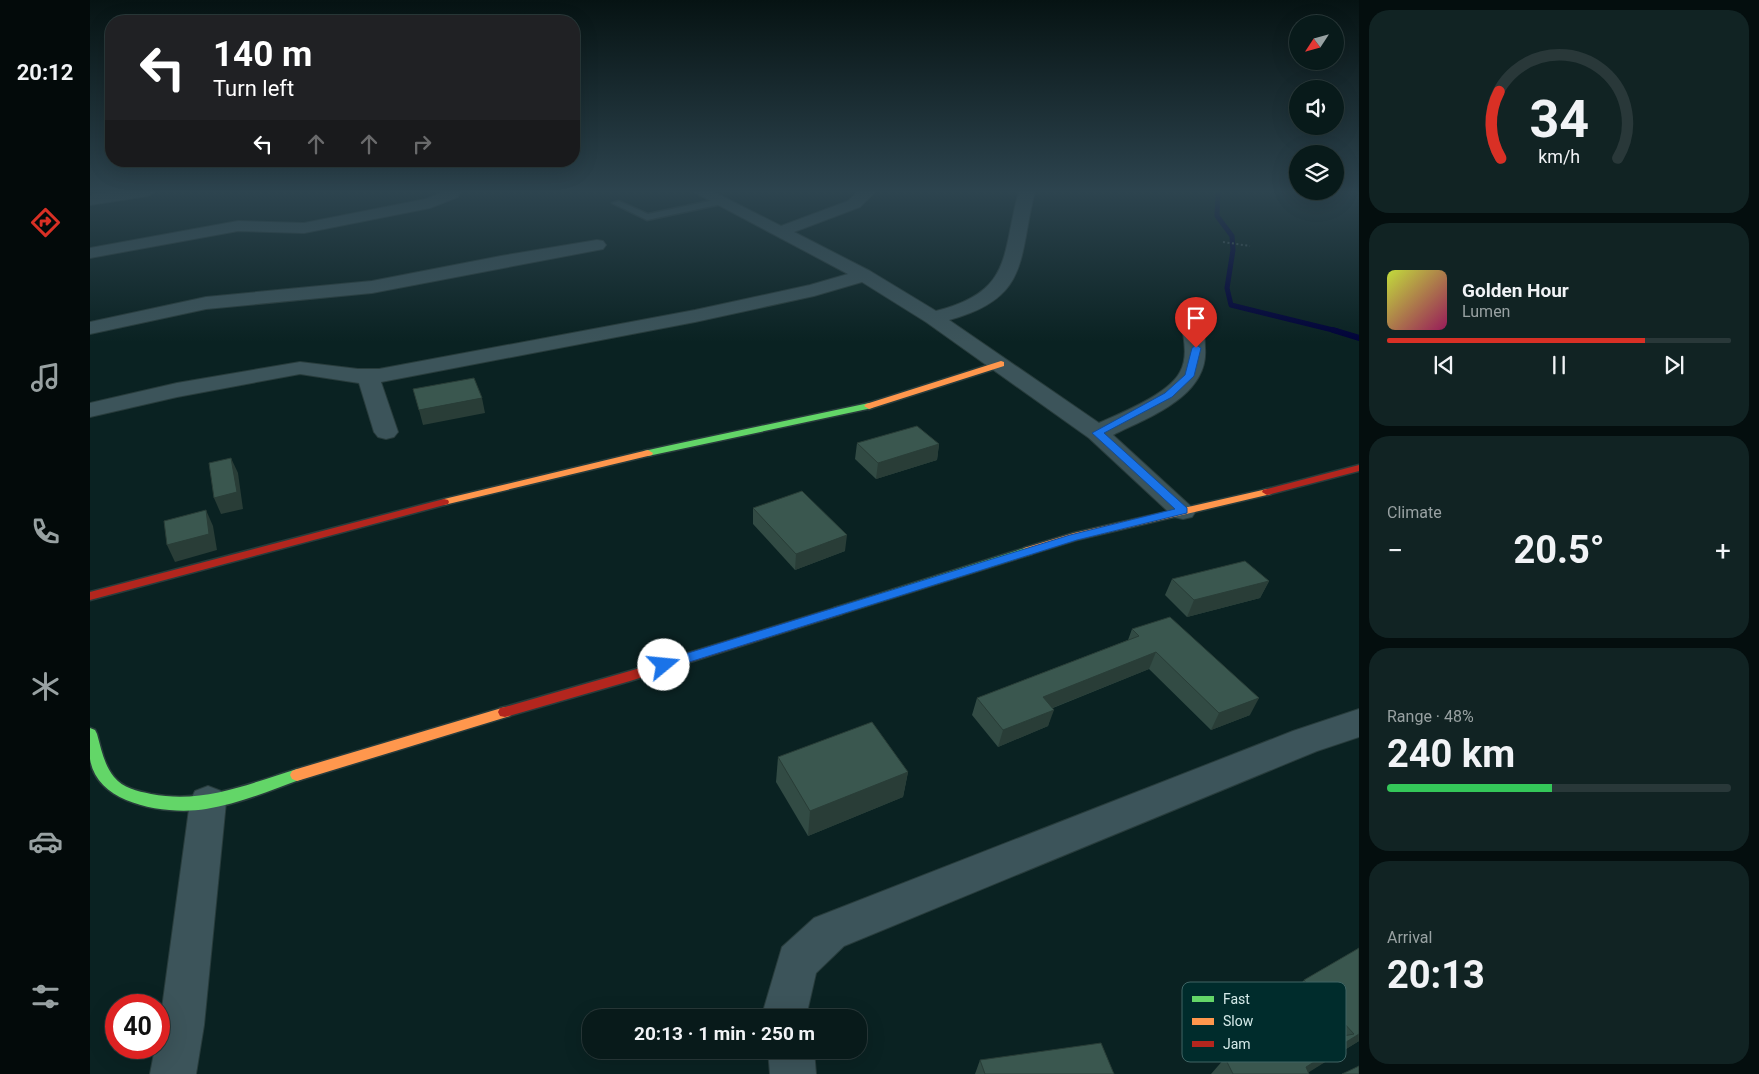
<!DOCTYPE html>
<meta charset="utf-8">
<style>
:root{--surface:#081a1a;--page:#112323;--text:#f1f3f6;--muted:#98a1a2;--line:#293839;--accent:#d93025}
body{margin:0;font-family:Roboto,sans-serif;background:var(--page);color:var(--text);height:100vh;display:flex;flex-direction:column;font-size:19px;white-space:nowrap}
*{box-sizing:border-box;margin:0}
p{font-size:16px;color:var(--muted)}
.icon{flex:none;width:28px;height:28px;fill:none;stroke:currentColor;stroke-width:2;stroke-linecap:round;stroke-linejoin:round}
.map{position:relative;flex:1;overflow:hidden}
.sheet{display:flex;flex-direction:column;gap:10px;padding:10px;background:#040e0e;width:400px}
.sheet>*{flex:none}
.guide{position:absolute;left:15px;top:15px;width:475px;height:152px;border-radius:20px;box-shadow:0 5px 20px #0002,0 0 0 1px var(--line);background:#202124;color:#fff;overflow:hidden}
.needle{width:32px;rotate:234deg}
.fabs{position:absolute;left:1199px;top:15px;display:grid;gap:10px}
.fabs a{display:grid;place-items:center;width:55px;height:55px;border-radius:50%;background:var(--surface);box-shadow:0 5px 20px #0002,0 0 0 1px var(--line);font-size:25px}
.speed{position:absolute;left:15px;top:994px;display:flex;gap:10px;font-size:25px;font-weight:700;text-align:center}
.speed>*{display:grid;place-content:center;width:65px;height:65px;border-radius:50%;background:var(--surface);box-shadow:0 5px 20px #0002,0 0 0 1px var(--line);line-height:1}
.speed .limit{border:8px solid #d22;background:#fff;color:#111}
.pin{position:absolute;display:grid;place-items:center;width:42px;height:42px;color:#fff;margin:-51px -21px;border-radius:50% 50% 50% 0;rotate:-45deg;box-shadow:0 0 5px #0007}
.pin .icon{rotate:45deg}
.me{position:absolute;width:55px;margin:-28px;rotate:73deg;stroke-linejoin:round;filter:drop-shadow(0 0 4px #0008)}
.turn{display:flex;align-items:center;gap:18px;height:105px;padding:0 25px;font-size:22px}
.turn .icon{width:65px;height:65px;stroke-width:2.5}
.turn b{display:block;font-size:35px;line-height:42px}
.lanes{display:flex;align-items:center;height:48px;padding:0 25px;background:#0003;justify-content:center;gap:25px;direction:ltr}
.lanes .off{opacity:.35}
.big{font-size:38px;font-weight:700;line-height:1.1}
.sheet .card{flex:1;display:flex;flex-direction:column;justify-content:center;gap:8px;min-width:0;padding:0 18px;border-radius:20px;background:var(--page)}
.sheet .dial{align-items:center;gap:0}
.dial svg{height:130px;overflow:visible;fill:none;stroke:var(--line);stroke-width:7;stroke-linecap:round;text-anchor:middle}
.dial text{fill:var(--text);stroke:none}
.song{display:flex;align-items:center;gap:15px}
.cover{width:60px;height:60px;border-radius:8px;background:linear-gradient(135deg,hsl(70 70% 55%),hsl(330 70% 35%))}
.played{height:5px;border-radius:2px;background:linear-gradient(90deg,var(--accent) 75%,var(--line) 75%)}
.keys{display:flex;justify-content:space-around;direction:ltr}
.heat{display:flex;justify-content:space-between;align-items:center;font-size:28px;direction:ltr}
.charge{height:8px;border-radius:4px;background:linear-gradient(90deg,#34c759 48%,var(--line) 0)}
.trip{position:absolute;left:492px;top:1009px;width:285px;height:50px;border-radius:20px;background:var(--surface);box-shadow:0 5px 20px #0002,0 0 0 1px var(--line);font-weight:700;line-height:50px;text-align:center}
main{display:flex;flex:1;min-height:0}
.tabs{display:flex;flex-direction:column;width:90px;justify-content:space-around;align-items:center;background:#030a0a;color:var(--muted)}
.tabs .icon{width:35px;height:35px}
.tabs .selected{color:var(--accent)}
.tabs b{font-size:22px;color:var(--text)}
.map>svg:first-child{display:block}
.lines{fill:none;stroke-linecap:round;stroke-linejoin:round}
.stream-far1{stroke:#01033a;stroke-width:5}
.stream{stroke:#01033a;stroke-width:6}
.lane-casing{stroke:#283c3c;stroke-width:3}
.street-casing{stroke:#283c3c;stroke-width:2}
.fast-casing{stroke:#283c3c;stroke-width:3}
.slow-casing{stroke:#283c3c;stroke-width:3}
.jam-casing{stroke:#283c3c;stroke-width:3}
.path{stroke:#41555a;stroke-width:2;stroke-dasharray:2 2.5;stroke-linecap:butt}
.lane{fill:#3c545a;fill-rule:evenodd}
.street{fill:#3c545a;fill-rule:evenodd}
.fast{fill:#63d668;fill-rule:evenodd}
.slow{fill:#ff974d;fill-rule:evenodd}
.jam{fill:#b3261e;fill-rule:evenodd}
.wall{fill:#324b44}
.shaded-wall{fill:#293d37}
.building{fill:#3a574f;stroke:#293d37}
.route{fill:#1a73e8;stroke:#114b97}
.key{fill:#002c2c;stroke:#406565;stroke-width:1}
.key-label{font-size:14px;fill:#d4eae9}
</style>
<main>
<nav class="tabs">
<b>20:12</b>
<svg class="icon selected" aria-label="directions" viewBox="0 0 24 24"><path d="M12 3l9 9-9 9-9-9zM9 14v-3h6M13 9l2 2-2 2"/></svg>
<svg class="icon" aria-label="music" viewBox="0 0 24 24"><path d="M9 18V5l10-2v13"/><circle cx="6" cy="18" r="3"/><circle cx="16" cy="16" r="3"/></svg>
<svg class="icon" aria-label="phone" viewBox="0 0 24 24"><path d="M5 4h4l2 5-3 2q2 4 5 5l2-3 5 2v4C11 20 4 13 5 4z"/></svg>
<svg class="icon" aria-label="climate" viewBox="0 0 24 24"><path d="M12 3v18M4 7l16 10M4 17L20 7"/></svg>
<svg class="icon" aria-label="car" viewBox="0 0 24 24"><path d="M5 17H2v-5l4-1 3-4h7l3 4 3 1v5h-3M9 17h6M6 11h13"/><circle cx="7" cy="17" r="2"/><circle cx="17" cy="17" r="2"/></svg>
<svg class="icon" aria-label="filters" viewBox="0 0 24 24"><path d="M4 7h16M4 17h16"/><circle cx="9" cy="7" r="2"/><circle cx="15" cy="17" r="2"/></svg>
</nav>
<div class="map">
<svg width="1269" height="1074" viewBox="0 0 1269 1074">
<rect width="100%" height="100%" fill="#0a2222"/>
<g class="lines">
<polyline class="stream-far1" points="1128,191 1127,216 1142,236 1143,250 1137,288 1141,305 1247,331"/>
<polyline class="stream" points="1243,330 1269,338"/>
<g class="lane-casing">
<polygon id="lane" points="629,199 632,200 632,204 557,220 522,203 529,201 558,214"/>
</g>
<g class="street-casing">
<g id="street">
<polygon points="27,191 66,191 58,196 0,205 0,195"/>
<polygon points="355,191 371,191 368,197 340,208 214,233 148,231 0,258 0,248 148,221 214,223 336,199"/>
<path d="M602,191H622L691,226L758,201L769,191H786L770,207L704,232L780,271L846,311C924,291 911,255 929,191H945C928,258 941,298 859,320L1009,423C1031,413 1079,394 1090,372C1098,358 1094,340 1092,326L1095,322L1102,320L1109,322C1114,329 1115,339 1115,348C1119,396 1059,417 1023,435L1106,511L1102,517L1093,519L1084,517L999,438L836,322L772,282L724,296L605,322L291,382L308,432L304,437L296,439L288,437L284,432L269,383L210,374L87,397L0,417V403L87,383L210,362L268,369H289L605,310L720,285L758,274Z"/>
<polygon points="507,240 513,241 516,245 513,249 282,293 116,309 0,334 0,322 116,297 282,281 411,256"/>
<polygon points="1269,709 1269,737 1227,751 754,946 726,973 718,1008 719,1018 675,1018 674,1008 692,947 724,918 1203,731"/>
<polygon points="118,786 131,791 136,802 114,1025 106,1074 60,1074 65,1048 69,1048 69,1030 100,802 105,791"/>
<polygon points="678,1050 724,1050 726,1074 680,1074"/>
</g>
</g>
<g class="fast-casing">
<g id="fast">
<polygon points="779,403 784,406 782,408 558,456 553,453 554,451 586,444"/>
<polygon points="938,547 944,551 942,554 748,615 744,614 742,611 744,608"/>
<path d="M0,728L5,730L7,734C11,748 14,765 24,777C33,788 47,791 61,794C114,804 158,784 207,769L212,771L214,775L212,779C181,790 149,804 116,809C79,815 7,806 0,759C0,749 0,738 0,728Z"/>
</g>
</g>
<g class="slow-casing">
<g id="slow">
<polygon points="911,361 914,362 914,366 782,408 779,409 774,406 776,404"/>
<polygon points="558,450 563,453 562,455 354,505 349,502 354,499"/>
<polygon points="1177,489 1181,490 1182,492 1181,494 986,540 938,555 932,551 934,548 984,533"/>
<polygon points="415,707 420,708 422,712 420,716 207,781 202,779 200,775 202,771 207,769"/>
</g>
</g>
<g class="jam-casing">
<g id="jam">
<polygon points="1269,465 1269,471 1177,495 1172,492 1173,490"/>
<polygon points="354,499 358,500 359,502 358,504 0,600 0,592"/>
<polygon points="748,607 752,608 754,611 752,614 540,681 415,717 410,716 408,712 410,708 415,707 540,671"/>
</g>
</g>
<polyline class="path" points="1133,242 1160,246"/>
<use href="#lane" class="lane"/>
<use href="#street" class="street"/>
<use href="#fast" class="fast"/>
<use href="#slow" class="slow"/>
<use href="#jam" class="jam"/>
</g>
<g class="wall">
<polygon points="767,443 849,444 847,460 786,479 765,459"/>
<polygon points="663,508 755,551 705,570 663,524"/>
<polygon points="1082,579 1179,581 1170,598 1097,617 1075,595"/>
<polygon points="1042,629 1160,715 1121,730 1059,669 963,708 958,726 908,747 882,715 887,698 1038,640"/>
<polygon points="688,757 818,772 813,797 718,836 686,782"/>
<polygon points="1269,948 1269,1041 1218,1072 1219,1074 1121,1074 1135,1058 1233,1040 1197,1000 1214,980"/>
<polygon points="890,1060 1024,1074 885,1074"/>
</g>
<g class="shaded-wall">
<polygon points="392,398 395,413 333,425 329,410"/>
<polygon points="849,444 847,460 786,479 788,463"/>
<polygon points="141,458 148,473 153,509 131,514 124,498"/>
<polygon points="116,510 123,526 127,550 85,562 77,545"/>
<polygon points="757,535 755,551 705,570 706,554"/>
<polygon points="1179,581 1170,598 1097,617 1104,600"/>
<polygon points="1066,652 1059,669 947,714 953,697"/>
<polygon points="1169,698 1160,715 1121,730 1129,713"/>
<polygon points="964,710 958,726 908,747 913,730"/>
<polygon points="818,772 813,797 718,836 720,811"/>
<polygon points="1269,1034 1269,1041 1216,1074 1216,1067"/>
</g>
<g class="building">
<polygon points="384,378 392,398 329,410 323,389"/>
<polygon points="827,426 849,444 788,463 767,443"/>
<polygon points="141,458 147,492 124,498 119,463"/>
<polygon points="712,491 757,535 706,554 663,508"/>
<polygon points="116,510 119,534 77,545 74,521"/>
<polygon points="1155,561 1179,581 1104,600 1082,579"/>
<polygon points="1080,617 1169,698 1129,713 1066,652 953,697 964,710 913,730 887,698 1049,636 1042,629"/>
<polygon points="782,722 818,772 720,811 688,757"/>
<polygon points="1269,948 1269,1034 1216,1067 1219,1074 1143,1074 1135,1058 1264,1034 1214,980"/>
<polygon points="1011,1043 1024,1074 895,1074 890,1060"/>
<polygon points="1269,1066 1269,1074 1252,1074"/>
</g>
<linearGradient id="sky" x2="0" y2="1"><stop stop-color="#061313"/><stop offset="0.56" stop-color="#2d444f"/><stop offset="1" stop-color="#2d444f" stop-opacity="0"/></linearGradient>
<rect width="1269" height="342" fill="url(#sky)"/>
<polygon class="route" points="1106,345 1111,348 1104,376 1082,397 1014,433 1097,508 1097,513 987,540 574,670 569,669 567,665 569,662 980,535 1085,509 1002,433 1075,393 1095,375 1102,348"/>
<rect x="1092" y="982" width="164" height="80" rx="8" class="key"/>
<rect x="1102" y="996" width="22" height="6" fill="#63d668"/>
<rect x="1102" y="1018" width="22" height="7" fill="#ff974d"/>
<rect x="1102" y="1041" width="22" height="6" fill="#b3261e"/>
<g class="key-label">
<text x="1133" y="1004">Fast</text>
<text x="1133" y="1026">Slow</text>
<text x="1133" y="1049">Jam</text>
</g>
</svg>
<div class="fabs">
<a><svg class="needle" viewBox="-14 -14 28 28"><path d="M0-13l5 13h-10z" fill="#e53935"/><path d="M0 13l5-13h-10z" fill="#98a1a2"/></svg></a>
<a><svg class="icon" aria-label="sound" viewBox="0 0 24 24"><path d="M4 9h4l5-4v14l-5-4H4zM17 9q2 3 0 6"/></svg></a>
<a><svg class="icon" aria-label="layers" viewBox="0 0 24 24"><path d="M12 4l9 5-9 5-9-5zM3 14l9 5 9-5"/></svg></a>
</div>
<div class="speed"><div class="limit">40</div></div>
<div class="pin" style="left:1106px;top:348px;background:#d93025"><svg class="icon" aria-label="arrive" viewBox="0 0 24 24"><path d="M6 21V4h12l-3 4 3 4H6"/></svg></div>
<svg class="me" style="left:574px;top:665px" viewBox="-20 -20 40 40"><circle r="19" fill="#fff"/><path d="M0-13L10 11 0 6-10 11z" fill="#1a73e8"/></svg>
<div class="trip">20:13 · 1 min · 250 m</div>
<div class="guide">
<div class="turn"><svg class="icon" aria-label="left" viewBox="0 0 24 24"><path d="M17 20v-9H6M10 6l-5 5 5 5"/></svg><div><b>140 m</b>Turn left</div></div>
<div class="lanes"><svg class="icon" aria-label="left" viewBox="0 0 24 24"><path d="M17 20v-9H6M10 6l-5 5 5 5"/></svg><svg class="icon off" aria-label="ahead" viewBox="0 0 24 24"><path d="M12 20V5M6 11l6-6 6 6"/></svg><svg class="icon off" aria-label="ahead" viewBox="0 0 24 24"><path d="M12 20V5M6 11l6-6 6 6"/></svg><svg class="icon off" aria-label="right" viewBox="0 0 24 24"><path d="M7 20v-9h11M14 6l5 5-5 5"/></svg></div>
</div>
</div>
<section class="sheet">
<div class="card dial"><svg viewBox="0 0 100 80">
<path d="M14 69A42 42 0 1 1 86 69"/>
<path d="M14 69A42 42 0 0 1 13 28" stroke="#d93025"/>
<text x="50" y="56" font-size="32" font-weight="700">34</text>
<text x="50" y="72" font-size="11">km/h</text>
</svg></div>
<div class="card">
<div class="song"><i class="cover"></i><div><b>Golden Hour</b><p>Lumen</p></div></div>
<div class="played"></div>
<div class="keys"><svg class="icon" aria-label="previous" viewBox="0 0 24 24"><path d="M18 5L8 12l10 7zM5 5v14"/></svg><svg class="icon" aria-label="pause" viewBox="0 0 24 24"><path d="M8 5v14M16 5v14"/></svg><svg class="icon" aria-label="next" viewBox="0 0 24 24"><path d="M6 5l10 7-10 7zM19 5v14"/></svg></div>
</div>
<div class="card"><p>Climate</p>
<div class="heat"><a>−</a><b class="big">20.5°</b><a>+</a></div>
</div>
<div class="card"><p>Range · 48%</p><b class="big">240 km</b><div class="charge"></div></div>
<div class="card"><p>Arrival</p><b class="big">20:13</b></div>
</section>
</main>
